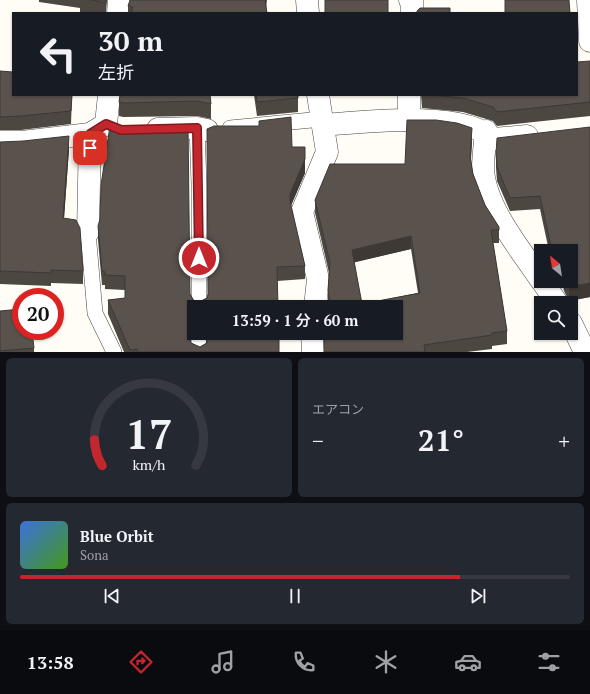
<!DOCTYPE html>
<html lang="ja">
<meta charset="utf-8">
<style>
:root{--surface:#171b24;--page:#242831;--text:#f1f3f6;--muted:#9ea1a6;--line:#363941;--accent:#c4262e}
body{margin:0;font-family:"PT Serif","Noto Sans JP",serif;background:var(--page);color:var(--text);height:100vh;display:flex;flex-direction:column;font-size:15px;white-space:nowrap}
*{box-sizing:border-box;margin:0}
p{font-size:13px;color:var(--muted)}
.icon{flex:none;width:22px;height:22px;fill:none;stroke:currentColor;stroke-width:2;stroke-linecap:round;stroke-linejoin:round}
.map{position:relative;height:352px;overflow:hidden}
.sheet{display:flex;flex-direction:column;gap:6px;padding:6px;background:#0d0f14;flex:1}
.sheet>*{flex:none}
.hud{position:absolute;left:12px;top:12px;width:566px;height:84px;border-radius:0px;box-shadow:0 1px 3px #0004;background:#171b24;color:var(--text);overflow:hidden}
.needle{width:26px;rotate:330deg}
.fabs{position:absolute;left:534px;top:244px;display:grid;gap:8px}
.fabs a{display:grid;place-items:center;width:44px;height:44px;border-radius:0px;background:var(--surface);box-shadow:0 1px 3px #0004;font-size:20px}
.speed{position:absolute;left:12px;top:288px;display:flex;gap:8px;font-size:20px;font-weight:700;text-align:center}
.speed>*{display:grid;place-content:center;width:52px;height:52px;border-radius:50%;background:var(--surface);box-shadow:0 1px 3px #0004;line-height:1}
.speed .limit{border:6px solid #d22;background:#fff;color:#111}
.pin{position:absolute;display:grid;place-items:center;width:34px;height:34px;color:#fff;margin:-17px;border-radius:8px;box-shadow:0 2px 6px #0006}
.me{position:absolute;width:44px;margin:-22px;rotate:0deg;stroke-linejoin:round;filter:drop-shadow(0 0 3px #0008)}
.turn{display:flex;align-items:center;gap:14px;height:84px;padding:0 20px;font-size:18px}
.turn .icon{width:52px;height:52px;stroke-width:2.5}
.turn b{display:block;font-size:28px;line-height:34px}
.big{font-size:30px;font-weight:600;line-height:1.1}
.sheet .card{flex:1;display:flex;flex-direction:column;justify-content:center;gap:6px;min-width:0;padding:0 14px;border-radius:6px;background:var(--page)}
.sheet .dial{align-items:center;gap:0}
.dial svg{height:104px;overflow:visible;fill:none;stroke:var(--line);stroke-width:7;stroke-linecap:round;text-anchor:middle}
.dial text{fill:var(--text);stroke:none}
.song{display:flex;align-items:center;gap:12px}
.cover{width:48px;height:48px;border-radius:6px;background:linear-gradient(135deg,hsl(220 70% 55%),hsl(100 70% 35%))}
.played{height:4px;border-radius:2px;background:linear-gradient(90deg,var(--accent) 80%,var(--line) 80%)}
.keys{display:flex;justify-content:space-around;direction:ltr}
.heat{display:flex;justify-content:space-between;align-items:center;font-size:22px;direction:ltr}
.sheet .tiles{flex:1;display:grid;gap:6px;grid-template-columns:1fr 1fr}
.card:last-child{grid-column:span 2}
.trip{position:absolute;left:187px;top:300px;width:216px;height:40px;border-radius:0px;background:var(--surface);box-shadow:0 1px 3px #0004;font-weight:600;line-height:40px;text-align:center}
.dock{display:flex;height:64px;justify-content:space-around;align-items:center;background:#090b0e;color:var(--muted)}
.dock .icon{width:28px;height:28px}
.dock .on{color:var(--accent)}
.dock b{font-size:18px;color:var(--text)}
.map>svg:first-child{display:block}
.lines{fill:none;stroke-linecap:round;stroke-linejoin:round}
.service-casing{stroke:#444;stroke-width:16}
.minor-casing{stroke:#444;stroke-width:23}
.service{stroke:#fff;stroke-width:15}
.minor{stroke:#fff;stroke-width:22}
.wall{fill:#4d4742;fill-rule:evenodd}
.shaded-wall{fill:#3f3936}
.building{fill:#5a524d;stroke:#3f3936;fill-rule:evenodd}
.route-casing{stroke:#7f191e;stroke-width:10}
.route{stroke:#c4262e;stroke-width:7}
</style>
<div class="map">
<svg width="590" height="352" viewBox="0 0 590 352">
<rect width="100%" height="100%" fill="#fffdf5"/>
<g class="lines">
<g class="service-casing">
<g id="service">
<polyline points="197,128 199,184 199,307"/>
<polyline points="230,128 322,119"/>
<polyline points="88,232 95,313 114,352"/>
<polyline points="198,333 199,352"/>
</g>
</g>
<g class="minor-casing">
<g id="minor">
<polyline points="307,0 308,13"/>
<polyline points="410,0 412,1 412,13"/>
<polyline points="588,0 590,41"/>
<polyline points="118,13 119,0"/>
<polyline points="409,121 409,95"/>
<path d="M323,125C363,122 464,110 493,139L527,136"/>
<polyline points="158,129 197,128 207,130"/>
<path d="M486,131C485,144 483,156 483,169C485,207 520,249 541,280"/>
<polyline points="0,142 22,142 90,134"/>
<polyline points="88,232 90,134 106,124 109,95"/>
<polyline points="542,281 557,303"/>
<polyline points="315,307 318,279 302,212 327,152 318,95"/>
<polyline points="571,323 585,352"/>
<polyline points="312,333 313,352"/>
</g>
</g>
<use href="#service" class="service"/>
<use href="#minor" class="minor"/>
</g>
<g class="wall">
<polygon points="39,0 107,0 106,13 84,13 80,12 80,8 39,2"/>
<polygon points="130,0 267,0 266,8 267,13 128,13 128,6"/>
<polygon points="590,61 590,116 497,126 493,121 463,112 422,108 421,95 577,95"/>
<polygon points="0,71 72,95 71,124 21,130 0,130"/>
<polygon points="210,95 211,104 211,119 197,116 123,117 119,116 119,102"/>
<polygon points="254,95 298,95 298,112 257,116"/>
<polygon points="259,121 292,147 305,147 305,173 291,206 305,266 305,279 277,281 194,307 194,325 190,331 191,343 200,347 206,343 206,333 279,333 279,352 124,352 108,314 108,300 125,298 125,290 105,289 105,285 102,285 98,240 98,226 190,294 194,301 199,302 207,298 259,126"/>
<polygon points="590,127 590,297 569,301 564,291 562,281 571,281 571,251 549,251 540,209 510,211 497,181 496,168 496,154"/>
<path d="M472,141L471,160L473,174L485,205L499,227V243H493L507,331V344L492,346V349L467,352H324L396,307H329L328,304V290L329,273L315,213V200L405,164ZM411,249L418,293L362,304L354,262Z"/>
<polygon points="0,142 69,149 64,219 83,271 83,284 51,283 51,286 0,284"/>
<polygon points="0,311 34,348 34,352 0,352"/>
</g>
<g class="shaded-wall">
<polygon points="472,128 472,141 470,169 470,156"/>
<polygon points="69,136 69,149 63,231 63,218"/>
<polygon points="305,159 305,173 290,207 290,194"/>
<polygon points="411,236 411,249 352,263 352,250"/>
<polygon points="590,283 590,297 569,301 569,287"/>
<polygon points="193,312 193,325 189,333 189,320"/>
</g>
<g class="building">
<polygon points="91,0 106,0 106,3"/>
<polygon points="130,0 265,0 267,13 131,13 133,7 128,6"/>
<rect x="325" y="0" width="63" height="13"/>
<polygon points="505,0 569,0 570,13 505,13"/>
<polygon points="420,8 450,8 450,13 417,13 417,11"/>
<polygon points="590,61 590,102 497,112 493,107 463,98 430,95 577,95 577,62"/>
<polygon points="0,71 13,72 13,95 72,95 71,111 21,116 0,117"/>
<polygon points="120,95 210,95 211,104 197,101 123,103 119,102"/>
<polygon points="256,95 298,95 298,98 257,102"/>
<polygon points="291,117 292,147 305,147 305,159 290,194 290,201 305,266 277,267 278,307 194,307 194,312 189,320 191,343 200,347 207,343 206,333 279,333 279,352 138,352 137,349 130,350 108,300 125,298 125,276 105,275 105,272 102,271 98,226 100,219 101,185 110,126 121,129 188,127 190,294 194,301 199,302 207,298 208,294 207,129 214,126 259,126 259,121"/>
<path d="M407,120H436L457,123L472,128L470,156L473,174L485,205L499,227V230H491L507,331L492,333V335L424,345L425,352H324V333H396V307H331L328,290L330,263L315,200L330,164H405ZM411,236L420,293L362,304L352,250Z"/>
<polygon points="590,127 590,283 569,287 566,281 571,281 571,251 552,251 540,196 510,198 497,167 496,154 497,138"/>
<polygon points="69,136 63,218 76,220 80,228 83,271 51,270 51,273 0,271 0,142 23,141"/>
<polygon points="21,309 21,331 32,331 34,348 0,351 0,311"/>
</g>
<g class="lines">
<g class="route-casing">
<polyline id="route" points="90,148 90,134 106,124 121,130 197,128 199,258"/>
</g>
<use href="#route" class="route"/>
</g>
</svg>
<div class="fabs">
<a><svg class="needle" viewBox="-14 -14 28 28"><path d="M0-13l5 13h-10z" fill="#e53935"/><path d="M0 13l5-13h-10z" fill="#9ea1a6"/></svg></a>
<a><svg class="icon" aria-label="search" viewBox="0 0 24 24"><circle cx="10" cy="10" r="6"/><path d="M15 15l6 6"/></svg></a>
</div>
<div class="speed"><div class="limit">20</div></div>
<div class="pin" style="left:90px;top:148px;background:#d93025"><svg class="icon" aria-label="arrive" viewBox="0 0 24 24"><path d="M6 21V4h12l-3 4 3 4H6"/></svg></div>
<svg class="me" style="left:199px;top:258px" viewBox="-20 -20 40 40"><circle r="17" fill="#c4262e" stroke="#fff" stroke-width="3"/><path d="M0-11L8 9 0 5-8 9z" fill="#fff"/></svg>
<div class="trip">13:59 · 1 分 · 60 m</div>
<div class="hud">
<div class="turn"><svg class="icon" aria-label="left" viewBox="0 0 24 24"><path d="M17 20v-9H6M10 6l-5 5 5 5"/></svg><div><b>30 m</b>左折</div></div>
</div>
</div>
<section class="sheet">
<div class="tiles">
<div class="card dial"><svg viewBox="0 0 100 80">
<path d="M14 69A42 42 0 1 1 86 69"/>
<path d="M14 69A42 42 0 0 1 8 49" stroke="#c4262e"/>
<text x="50" y="56" font-size="32" font-weight="700">17</text>
<text x="50" y="72" font-size="11">km/h</text>
</svg></div>
<div class="card"><p>エアコン</p>
<div class="heat"><a>−</a><b class="big">21°</b><a>+</a></div>
</div>
<div class="card">
<div class="song"><i class="cover"></i><div><b>Blue Orbit</b><p>Sona</p></div></div>
<div class="played"></div>
<div class="keys"><svg class="icon" aria-label="previous" viewBox="0 0 24 24"><path d="M18 5L8 12l10 7zM5 5v14"/></svg><svg class="icon" aria-label="pause" viewBox="0 0 24 24"><path d="M8 5v14M16 5v14"/></svg><svg class="icon" aria-label="next" viewBox="0 0 24 24"><path d="M6 5l10 7-10 7zM19 5v14"/></svg></div>
</div>
</div>
</section>
<nav class="dock">
<b>13:58</b>
<svg class="icon on" aria-label="directions" viewBox="0 0 24 24"><path d="M12 3l9 9-9 9-9-9zM9 14v-3h6M13 9l2 2-2 2"/></svg>
<svg class="icon" aria-label="music" viewBox="0 0 24 24"><path d="M9 18V5l10-2v13"/><circle cx="6" cy="18" r="3"/><circle cx="16" cy="16" r="3"/></svg>
<svg class="icon" aria-label="phone" viewBox="0 0 24 24"><path d="M5 4h4l2 5-3 2q2 4 5 5l2-3 5 2v4C11 20 4 13 5 4z"/></svg>
<svg class="icon" aria-label="climate" viewBox="0 0 24 24"><path d="M12 3v18M4 7l16 10M4 17L20 7"/></svg>
<svg class="icon" aria-label="car" viewBox="0 0 24 24"><path d="M5 17H2v-5l4-1 3-4h7l3 4 3 1v5h-3M9 17h6M6 11h13"/><circle cx="7" cy="17" r="2"/><circle cx="17" cy="17" r="2"/></svg>
<svg class="icon" aria-label="filters" viewBox="0 0 24 24"><path d="M4 7h16M4 17h16"/><circle cx="9" cy="7" r="2"/><circle cx="15" cy="17" r="2"/></svg>
</nav>
